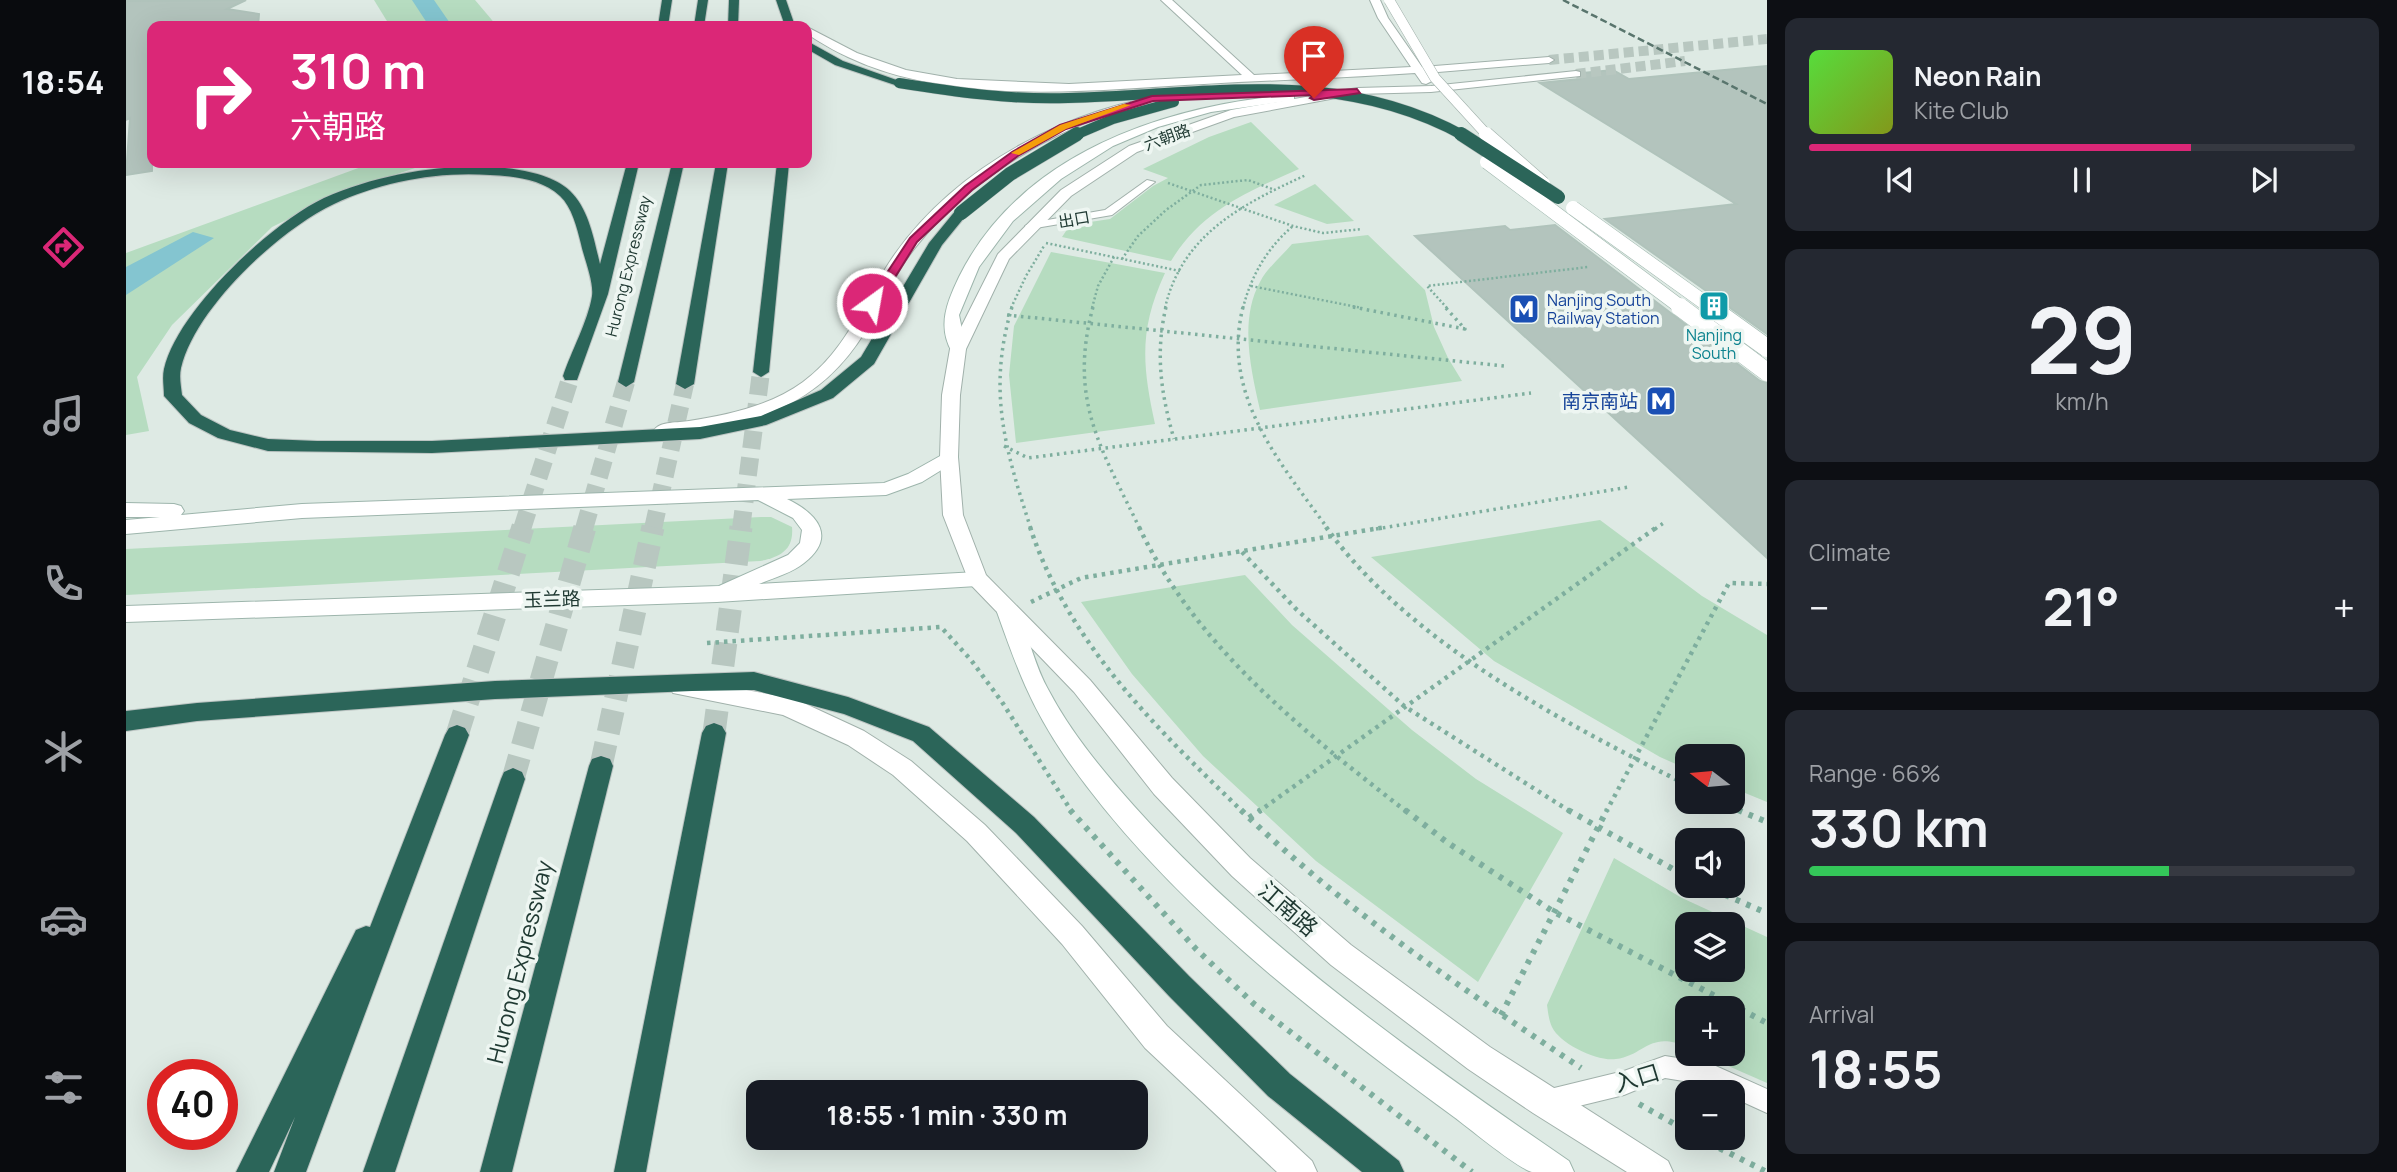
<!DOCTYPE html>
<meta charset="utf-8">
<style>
:root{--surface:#171b24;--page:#242831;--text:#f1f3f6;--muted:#9ea1a6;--line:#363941;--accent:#db2777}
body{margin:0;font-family:Manrope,"Noto Sans SC",sans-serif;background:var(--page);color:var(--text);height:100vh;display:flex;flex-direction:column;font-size:26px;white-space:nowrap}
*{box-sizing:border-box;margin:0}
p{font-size:23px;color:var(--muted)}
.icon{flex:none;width:38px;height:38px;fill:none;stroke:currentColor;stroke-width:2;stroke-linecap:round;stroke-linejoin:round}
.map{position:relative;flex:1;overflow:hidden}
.drawer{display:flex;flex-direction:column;gap:18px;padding:18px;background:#0d0f14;width:630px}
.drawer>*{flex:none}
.banner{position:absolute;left:21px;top:21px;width:665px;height:147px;border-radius:14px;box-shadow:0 7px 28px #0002;background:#db2777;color:#fff;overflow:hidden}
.needle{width:46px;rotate:286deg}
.fabs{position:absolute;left:1549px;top:744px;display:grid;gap:14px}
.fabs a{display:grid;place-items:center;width:70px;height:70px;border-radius:14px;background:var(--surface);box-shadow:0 7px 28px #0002;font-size:35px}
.speed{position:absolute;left:21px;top:1059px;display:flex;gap:14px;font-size:35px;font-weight:700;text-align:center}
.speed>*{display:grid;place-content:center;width:91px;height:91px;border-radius:50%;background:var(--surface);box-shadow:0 7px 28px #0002;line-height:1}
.speed .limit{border:10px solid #d22;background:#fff;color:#111}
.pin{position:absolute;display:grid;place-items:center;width:60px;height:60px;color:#fff;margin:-72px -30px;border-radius:50% 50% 50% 0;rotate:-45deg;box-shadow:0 0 7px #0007}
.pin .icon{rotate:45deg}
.me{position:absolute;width:77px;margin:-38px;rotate:32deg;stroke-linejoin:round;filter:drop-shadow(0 0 5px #0008)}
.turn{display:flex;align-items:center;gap:24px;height:147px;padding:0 28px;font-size:32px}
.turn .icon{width:91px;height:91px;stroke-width:2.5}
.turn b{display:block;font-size:49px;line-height:60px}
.big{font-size:52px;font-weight:700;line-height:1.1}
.drawer .card{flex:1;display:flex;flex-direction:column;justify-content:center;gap:10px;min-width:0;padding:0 24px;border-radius:14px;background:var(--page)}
.drawer .dial{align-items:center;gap:0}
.dial b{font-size:91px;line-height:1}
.song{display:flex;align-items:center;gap:21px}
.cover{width:84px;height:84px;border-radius:10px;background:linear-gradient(135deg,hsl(110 70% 55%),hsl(70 70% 35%))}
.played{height:7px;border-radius:4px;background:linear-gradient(90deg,var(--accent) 70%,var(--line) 70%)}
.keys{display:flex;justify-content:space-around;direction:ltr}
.heat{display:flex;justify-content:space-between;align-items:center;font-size:38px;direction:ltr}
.charge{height:10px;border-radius:5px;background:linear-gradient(90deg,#34c759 66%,var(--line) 0)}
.trip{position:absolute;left:620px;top:1080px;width:402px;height:70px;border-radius:14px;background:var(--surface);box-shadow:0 7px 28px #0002;font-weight:700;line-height:70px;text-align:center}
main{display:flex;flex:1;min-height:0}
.dock{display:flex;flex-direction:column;width:126px;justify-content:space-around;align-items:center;background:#090b0e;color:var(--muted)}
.dock .icon{width:49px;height:49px}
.dock .current{color:var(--accent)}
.dock b{font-size:32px;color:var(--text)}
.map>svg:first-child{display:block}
.green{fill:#b6dcc0;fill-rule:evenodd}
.water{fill:#84c5d0}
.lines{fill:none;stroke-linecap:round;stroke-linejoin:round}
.river{fill:#84c5d0;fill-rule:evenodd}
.building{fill:#b3c4bd;stroke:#b0c3bb;stroke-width:2}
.tertiary-tunnel{stroke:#b8c7c0;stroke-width:10;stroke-dasharray:10 5;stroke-linecap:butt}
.motorway-tunnel-far1{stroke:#b8c7c0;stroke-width:18;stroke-dasharray:18 9;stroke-linecap:butt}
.motorway-tunnel{stroke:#b8c7c0;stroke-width:23;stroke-dasharray:23 11;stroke-linecap:butt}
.service-casing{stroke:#a1b1ab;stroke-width:2}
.tertiary-casing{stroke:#a1b1ab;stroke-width:2}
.secondary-casing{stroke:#9db5ac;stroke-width:2}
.motorway-casing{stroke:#bcc4c2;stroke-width:2}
.path-far3{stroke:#7eae9e;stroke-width:2.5;stroke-dasharray:2 2.5;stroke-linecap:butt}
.path-far2{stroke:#7eae9e;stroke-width:3.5;stroke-dasharray:2.5 4.5;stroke-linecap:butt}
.path-far1{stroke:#7eae9e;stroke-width:4.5;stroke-dasharray:3.5 5;stroke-linecap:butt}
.path{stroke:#7eae9e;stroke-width:6;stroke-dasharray:4.5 7;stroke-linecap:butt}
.service{fill:#fff;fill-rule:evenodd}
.tertiary{fill:#fff;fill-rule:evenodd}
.secondary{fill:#fff;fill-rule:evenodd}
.motorway{fill:#2b6559;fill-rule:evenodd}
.rail{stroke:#59756d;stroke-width:2.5;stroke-dasharray:7 3.5;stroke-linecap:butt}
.tertiary-bridge-far1-casing{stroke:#a1b1ab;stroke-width:11;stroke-linecap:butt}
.tertiary-bridge-casing{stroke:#a1b1ab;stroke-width:15;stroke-linecap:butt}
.secondary-bridge-far1-casing{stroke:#9db5ac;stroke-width:15;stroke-linecap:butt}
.secondary-bridge-casing{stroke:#9db5ac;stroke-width:19;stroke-linecap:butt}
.motorway-bridge-far1-casing{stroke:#bcc4c2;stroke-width:11;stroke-linecap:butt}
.motorway-bridge-casing{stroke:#bcc4c2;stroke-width:15;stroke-linecap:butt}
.tertiary-bridge-far1{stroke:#fff;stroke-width:10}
.tertiary-bridge{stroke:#fff;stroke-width:14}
.secondary-bridge-far1{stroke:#fff;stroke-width:14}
.secondary-bridge{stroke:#fff;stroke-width:18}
.motorway-bridge-far1{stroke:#2b6559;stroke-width:10}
.motorway-bridge{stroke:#2b6559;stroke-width:14}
.route{fill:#db2777;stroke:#8e194d;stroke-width:2}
.slow{fill:#f59e0b}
.labels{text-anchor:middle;stroke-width:7;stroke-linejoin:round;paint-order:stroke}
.far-street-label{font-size:16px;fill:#1f3932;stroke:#eef6f2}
.far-transit-label{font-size:16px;fill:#164399;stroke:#eef6f2;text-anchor:start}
.far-culture-label{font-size:16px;fill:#0d838f;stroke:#eef6f2}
.transit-label{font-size:19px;fill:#164399;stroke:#eef6f2;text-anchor:end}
.street-label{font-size:19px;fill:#1f3932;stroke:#eef6f2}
.near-street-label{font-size:23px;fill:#1f3932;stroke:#eef6f2}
</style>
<main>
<nav class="dock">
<b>18:54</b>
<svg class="icon current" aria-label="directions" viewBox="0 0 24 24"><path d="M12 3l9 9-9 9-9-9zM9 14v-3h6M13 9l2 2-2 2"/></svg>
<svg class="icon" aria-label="music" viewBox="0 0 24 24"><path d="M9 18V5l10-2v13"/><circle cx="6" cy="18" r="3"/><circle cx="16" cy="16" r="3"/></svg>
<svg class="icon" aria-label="phone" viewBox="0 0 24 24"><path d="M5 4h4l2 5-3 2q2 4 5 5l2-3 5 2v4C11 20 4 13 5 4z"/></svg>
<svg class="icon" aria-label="climate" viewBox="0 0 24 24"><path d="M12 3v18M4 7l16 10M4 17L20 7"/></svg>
<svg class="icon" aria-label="car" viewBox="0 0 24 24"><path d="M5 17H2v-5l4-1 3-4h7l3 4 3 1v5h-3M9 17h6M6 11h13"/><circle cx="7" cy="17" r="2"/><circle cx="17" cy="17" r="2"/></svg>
<svg class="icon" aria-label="filters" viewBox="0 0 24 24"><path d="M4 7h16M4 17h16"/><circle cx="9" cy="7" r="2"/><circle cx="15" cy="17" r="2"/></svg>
</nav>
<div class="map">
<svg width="1641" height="1172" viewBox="0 0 1641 1172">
<rect width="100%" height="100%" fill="#deeae4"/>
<g class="green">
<polygon points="248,0 349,0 371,26 264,26"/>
<path d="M1125,122L1173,169C1121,192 1076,210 1045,261L936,237L944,225L984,219L1027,186L1042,178L1017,169L1083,137Z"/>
<polygon points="246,163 317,163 289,168 218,192 146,227 46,325 11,377 23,431 0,435 0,253"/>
<polygon points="1189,184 1228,221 1201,224 1148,205"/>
<path d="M1242,235L1299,290L1308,327L1322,358L1336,381L1134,410C1125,370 1113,320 1134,282C1141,268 1156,256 1166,244Z"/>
<path d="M925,252L1039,273C1013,329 1016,365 1029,424L890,443L883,375L888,326Z"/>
<path d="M635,517H645L666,527C668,550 654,557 634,561L0,595V549Z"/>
<polygon points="1474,520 1576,596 1641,635 1641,802 1607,788 1606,756 1561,756 1561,769 1534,757 1368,661 1245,557"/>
<polygon points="1119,575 1166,625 1286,730 1350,779 1437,833 1352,982 1190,861 1077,756 1006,674 955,602"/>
<path d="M1488,858L1556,898L1641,937V1083L1575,1054H1606V1008H1561V1047C1524,1030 1519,1055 1490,1059C1472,1062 1434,1044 1426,1027C1423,1021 1422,1012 1421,1005ZM1561,924H1606V970H1561Z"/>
</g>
<polygon class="water" points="67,232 88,238 0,295 0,267"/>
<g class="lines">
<polygon class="river" points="286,0 308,0 326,26 303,26"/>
</g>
<g class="building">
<polygon points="120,0 101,9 133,14 132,26 26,26 26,171 0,175 4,118 0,120 0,1"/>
<polygon points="1641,66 1641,334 1479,219 1610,204 1414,83 1454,79 1457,73 1487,70 1503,79"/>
<polygon points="1429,225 1634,381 1641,383 1641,558 1289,236 1379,226 1384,230"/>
</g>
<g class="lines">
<g class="tertiary-tunnel">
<polyline points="1423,60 1641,39"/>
<polyline points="1450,74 1559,61"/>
</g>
<g class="motorway-tunnel-far1">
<polyline points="396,529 445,376"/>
<polyline points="458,529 500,382"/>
<polyline points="527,529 559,384"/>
<polyline points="615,529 635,372"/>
</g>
<g class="motorway-tunnel">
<polyline points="588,733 615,527"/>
<polyline points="331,735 397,527"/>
<polyline points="475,766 527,527"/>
<polyline points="387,779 459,527"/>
</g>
<g class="service-casing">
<g id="service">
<polygon points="1021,180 1029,182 986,215 904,229 899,226 904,223 979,210"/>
<polygon points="1539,1056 1583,1063 1641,1089 1641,1113 1606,1097 1606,1092 1596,1092 1582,1085 1539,1078 1498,1095 1420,1114 1412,1110 1408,1102 1412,1094 1420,1090 1498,1071"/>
</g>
</g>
<g class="tertiary-casing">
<g id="tertiary">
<path d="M1035,0H1046L1128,75L1285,67L1252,18L1244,0H1254L1262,18L1296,67L1423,57L1428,60L1423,63L1300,73L1306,81L1300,84L1296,83L1289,73C1219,78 1148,80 1078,84C965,90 828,107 722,57C708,51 694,42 681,34V27L731,53L780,70L831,79L943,84L1116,75Z"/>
<polygon points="1450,71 1454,72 1454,76 1305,92 1231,94 1108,117 1011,152 945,196 883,259 840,349 834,395 832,457 837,515 860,575 964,680 1046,778 1124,858 1225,945 1364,1047 1542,1161 1547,1172 1501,1172 1407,1113 1342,1069 1205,965 1106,876 1028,794 948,692 844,584 817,515 814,457 816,395 824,349 872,254 935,190 1003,146 1105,110 1231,88 1305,86"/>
<path d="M1052,93L1056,94V98C1032,104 1007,106 983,114C912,138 840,185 792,244C770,270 758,302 740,330C692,410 624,425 537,436L528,430C535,421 552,423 563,421C602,415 644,406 677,382C722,349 738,298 769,254C833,164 945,107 1052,93Z"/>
<polygon points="555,678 669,699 738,731 785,761 859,825 956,926 1041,1026 1186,1161 1191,1172 1151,1172 1019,1048 936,944 841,841 767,775 722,745 657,715 547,693 544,687 547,681"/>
</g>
</g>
<g class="secondary-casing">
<g id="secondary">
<path d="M1164,95L1168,96V100L1085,112L1032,127L987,146L935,179L887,221L853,267L833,315L840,349L838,352H826C811,326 821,302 833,277C894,154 1037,106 1164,95Z"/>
<path d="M823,451L832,457L830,461L796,482L760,495L661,499C692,514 711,537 678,563C666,573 647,578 633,584L851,572L858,574L861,579L858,584L851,586L591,602L0,622V606L593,586L662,555L674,543L676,530L667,518L632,500L176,518L0,534V520L34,517H0V503L48,504L55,506L58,511L55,515L176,504L758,483L782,474Z"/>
<path d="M882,604L890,606L893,612C903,638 909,667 923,691C945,733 977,771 1008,806C1128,941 1294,1059 1443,1161L1448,1172C1435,1172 1419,1172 1406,1172C1392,1169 1343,1128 1328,1117C1187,1013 1039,901 938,755C904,705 891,668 871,612L874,606Z"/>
</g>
</g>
<g class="motorway-casing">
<g id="motorway">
<polygon points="536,0 546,0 542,26 532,26"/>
<polygon points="572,0 582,0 578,26 568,26"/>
<polygon points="603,0 613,0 612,26 602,26"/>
<polygon points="650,0 660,0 669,26 659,26"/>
<polygon points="681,41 717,61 779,83 769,85 709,65 681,49"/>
<path d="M501,163H513L482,294L451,380H439L437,376C445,352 462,321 466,296C468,282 458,258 455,244C451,228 446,207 434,196C416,179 387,176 364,175C312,171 254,182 208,204C153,230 69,308 55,368C53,377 55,386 56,395L75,415L104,430L142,439L191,441H306L574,427L635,416L695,390L735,357L803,243L830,210L835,209L842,213L816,245L748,364L707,398L640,425L574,439L306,453L142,451L92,438L63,423L38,396C38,387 36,378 38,369C51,311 145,223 198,198C250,175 313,164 369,167C393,169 426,174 444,191C463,209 468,240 474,264Z"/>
<polygon points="546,163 558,163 508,382 500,387 492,382"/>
<polygon points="590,163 602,163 568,384 559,389 550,384"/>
<polygon points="651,163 663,163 643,372 635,377 627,372"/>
<polygon points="628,672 722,697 803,727 908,817 1063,976 1164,1074 1273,1161 1278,1172 1236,1172 1142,1096 1043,996 890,833 787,741 718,714 628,690 566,691 369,699 71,721 0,731 0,711 71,703 369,681"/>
<polygon points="588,723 596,726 600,733 520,1172 488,1172 576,733 580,726"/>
<polygon points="331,725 339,728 343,735 180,1172 148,1172 169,1117 143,1172 110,1172 230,930 240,926 244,927 319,735 323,728"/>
<polygon points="475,756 484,759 487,766 386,1172 354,1172 463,766 466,759"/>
<polygon points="387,768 396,772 399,779 269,1172 237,1172 375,779 378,772"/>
</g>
</g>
<g class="path-far3">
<polyline points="1042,183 1167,226 1197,233 1236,229"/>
<polyline points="920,243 1054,271"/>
<polyline points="996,259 1012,236 1040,210 1075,185 1122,180 1149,190"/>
<polyline points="1125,286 1236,308"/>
<polyline points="885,308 900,276 918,246"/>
<polyline points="966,308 972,286 988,257"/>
<path d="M1039,308C1056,234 1117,204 1180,175"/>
<path d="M1117,308C1125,276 1141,248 1167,226"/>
<polyline points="1321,308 1301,286 1462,267"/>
</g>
<g class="path-far2">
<path d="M886,307C861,390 879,449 905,529"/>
<path d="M967,307C942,400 975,448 1014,529"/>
<path d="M1040,307C1029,353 1035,394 1048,439"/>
<path d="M1117,307C1095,395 1153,461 1202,529"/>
<polyline points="1227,307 1339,329 1319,307"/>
<polyline points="881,315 1378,366"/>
<polyline points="878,446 902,458 1405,393"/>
<polyline points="1250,529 1503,487"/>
<polyline points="1529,529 1539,522"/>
</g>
<g class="path-far1">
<path d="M904,527C942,643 1031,729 1117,812"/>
<path d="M1013,527C1070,647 1178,732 1281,812"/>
<path d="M1200,527C1283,643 1437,722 1561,785"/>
<polyline points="1116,552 1170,609 1278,706 1445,812"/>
<polyline points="905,602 955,578 1260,527"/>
<polyline points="581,643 815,627 845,660 876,702 946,812"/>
<polyline points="1594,802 1616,812"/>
<polyline points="1132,812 1531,527"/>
<polyline points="1480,812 1603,583 1641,584"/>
</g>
<g class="path">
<polyline points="944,810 1070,949 1128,1004 1346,1172"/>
<path d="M1115,810C1217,909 1337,989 1455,1068"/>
<polyline points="1279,810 1322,843 1428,912 1641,1023"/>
<polyline points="1442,810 1561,877"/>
<polyline points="1612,810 1641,822"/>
<polyline points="1123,818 1135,810"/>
<polyline points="1578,886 1641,913"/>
<polyline points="1375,1015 1481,810"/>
<polyline points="1513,1104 1561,1131"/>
<polyline points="1573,1138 1641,1172"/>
</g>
<use href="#service" class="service"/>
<use href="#tertiary" class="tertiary"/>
<use href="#secondary" class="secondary"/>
<use href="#motorway" class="motorway"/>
<polyline class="rail" points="1437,0 1641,104"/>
<g class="tertiary-bridge-far1-casing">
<polyline id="tertiary-bridge-far1" points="1263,0 1309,78 1362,136"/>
</g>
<g class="tertiary-bridge-casing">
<polyline id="tertiary-bridge" points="1360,134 1417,184"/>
</g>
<g class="secondary-bridge-far1-casing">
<g id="secondary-bridge-far1">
<polyline points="1361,162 1556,308"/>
<polyline points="1447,208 1586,308"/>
</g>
</g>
<g class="secondary-bridge-casing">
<g id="secondary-bridge">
<polyline points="1554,307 1641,372"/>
<polyline points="1584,307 1641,348"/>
</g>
</g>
<g class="motorway-bridge-far1-casing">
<g id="motorway-bridge-far1">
<path d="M773,83C829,92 885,100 942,98C1081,95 1209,65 1338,136"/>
<polyline points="947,136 987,119 1048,102"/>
</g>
</g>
<g class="motorway-bridge-casing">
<g id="motorway-bridge">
<polyline points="1335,134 1432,197"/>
<polyline points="835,213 884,174 951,134"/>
</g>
</g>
<use href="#tertiary-bridge-far1" class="tertiary-bridge-far1"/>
<use href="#tertiary-bridge" class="tertiary-bridge"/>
<use href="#secondary-bridge-far1" class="secondary-bridge-far1"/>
<use href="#secondary-bridge" class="secondary-bridge"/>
<use href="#motorway-bridge-far1" class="motorway-bridge-far1"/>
<use href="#motorway-bridge" class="motorway-bridge"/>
</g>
<polygon class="route" points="1231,89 1234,93 1188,100 1184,98 1188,95 1027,101 940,129 892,156 846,190 791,242 751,306 741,303 784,238 839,186 886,152 934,125 1026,96"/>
<polygon class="slow" points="998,104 1005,105 940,129 893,155 885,153 934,125"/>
<defs>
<g id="building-square" transform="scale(1.575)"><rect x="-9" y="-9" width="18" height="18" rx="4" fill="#0f9aa8" stroke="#eef6f2"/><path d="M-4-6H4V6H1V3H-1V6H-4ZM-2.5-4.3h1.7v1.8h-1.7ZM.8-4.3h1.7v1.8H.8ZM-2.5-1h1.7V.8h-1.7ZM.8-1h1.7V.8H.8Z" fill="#fff"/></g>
<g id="metro-square" transform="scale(1.575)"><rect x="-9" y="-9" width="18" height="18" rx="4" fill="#1a4fb4" stroke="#eef6f2"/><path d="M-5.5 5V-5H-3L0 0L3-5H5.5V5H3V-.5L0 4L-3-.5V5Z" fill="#fff"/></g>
</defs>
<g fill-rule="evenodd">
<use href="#building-square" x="1588" y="306"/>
<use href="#metro-square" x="1398" y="309"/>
<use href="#metro-square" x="1535" y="401"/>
</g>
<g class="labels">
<g class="far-street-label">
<text transform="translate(1041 137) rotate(-20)" y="6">六朝路</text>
<text transform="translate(948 219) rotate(-10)" y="6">出口</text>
<text transform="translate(502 266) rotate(-76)" y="6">Hurong Expressway</text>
</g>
<g class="far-transit-label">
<text x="1421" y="306">Nanjing South<tspan x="1421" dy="18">Railway Station</tspan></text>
</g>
<g class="far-culture-label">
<text x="1588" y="341">Nanjing<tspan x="1588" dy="18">South</tspan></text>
</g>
<g class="transit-label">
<text x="1512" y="408">南京南站</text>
</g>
<g class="street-label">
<text transform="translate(426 599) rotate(-2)" y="7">玉兰路</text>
</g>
<g class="near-street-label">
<text transform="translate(1162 909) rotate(41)" y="8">江南路</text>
<text transform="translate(394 962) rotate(-76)" y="8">Hurong Expressway</text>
<text transform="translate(1511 1078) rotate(-17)" y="8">入口</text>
</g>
</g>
</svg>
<div class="fabs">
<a><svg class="needle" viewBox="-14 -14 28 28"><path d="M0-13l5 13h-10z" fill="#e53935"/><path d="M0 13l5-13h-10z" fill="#9ea1a6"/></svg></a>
<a><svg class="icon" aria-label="sound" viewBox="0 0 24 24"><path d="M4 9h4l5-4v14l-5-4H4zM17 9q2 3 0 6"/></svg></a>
<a><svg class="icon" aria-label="layers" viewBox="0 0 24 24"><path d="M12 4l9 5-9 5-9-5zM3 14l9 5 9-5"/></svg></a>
<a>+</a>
<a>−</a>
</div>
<div class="speed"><div class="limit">40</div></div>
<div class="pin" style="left:1188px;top:98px;background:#d93025"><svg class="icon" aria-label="arrive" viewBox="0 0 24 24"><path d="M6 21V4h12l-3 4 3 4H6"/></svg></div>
<svg class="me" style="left:746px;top:303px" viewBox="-20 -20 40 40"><circle r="17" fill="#db2777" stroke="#fff" stroke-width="3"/><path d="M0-11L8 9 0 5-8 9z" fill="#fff"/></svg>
<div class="trip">18:55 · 1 min · 330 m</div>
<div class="banner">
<div class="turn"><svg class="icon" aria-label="right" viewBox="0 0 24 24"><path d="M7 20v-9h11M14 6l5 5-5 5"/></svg><div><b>310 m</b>六朝路</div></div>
</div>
</div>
<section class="drawer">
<div class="card">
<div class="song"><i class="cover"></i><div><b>Neon Rain</b><p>Kite Club</p></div></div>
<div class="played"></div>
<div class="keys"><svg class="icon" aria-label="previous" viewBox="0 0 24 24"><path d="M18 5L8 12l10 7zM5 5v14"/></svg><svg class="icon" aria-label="pause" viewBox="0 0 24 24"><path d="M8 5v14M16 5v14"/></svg><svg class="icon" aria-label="next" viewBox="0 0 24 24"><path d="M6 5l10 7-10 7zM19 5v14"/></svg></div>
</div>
<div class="card dial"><b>29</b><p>km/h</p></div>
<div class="card"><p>Climate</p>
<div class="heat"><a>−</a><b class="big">21°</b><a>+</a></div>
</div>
<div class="card"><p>Range · 66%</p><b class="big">330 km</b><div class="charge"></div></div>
<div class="card"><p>Arrival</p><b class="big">18:55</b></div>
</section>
</main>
